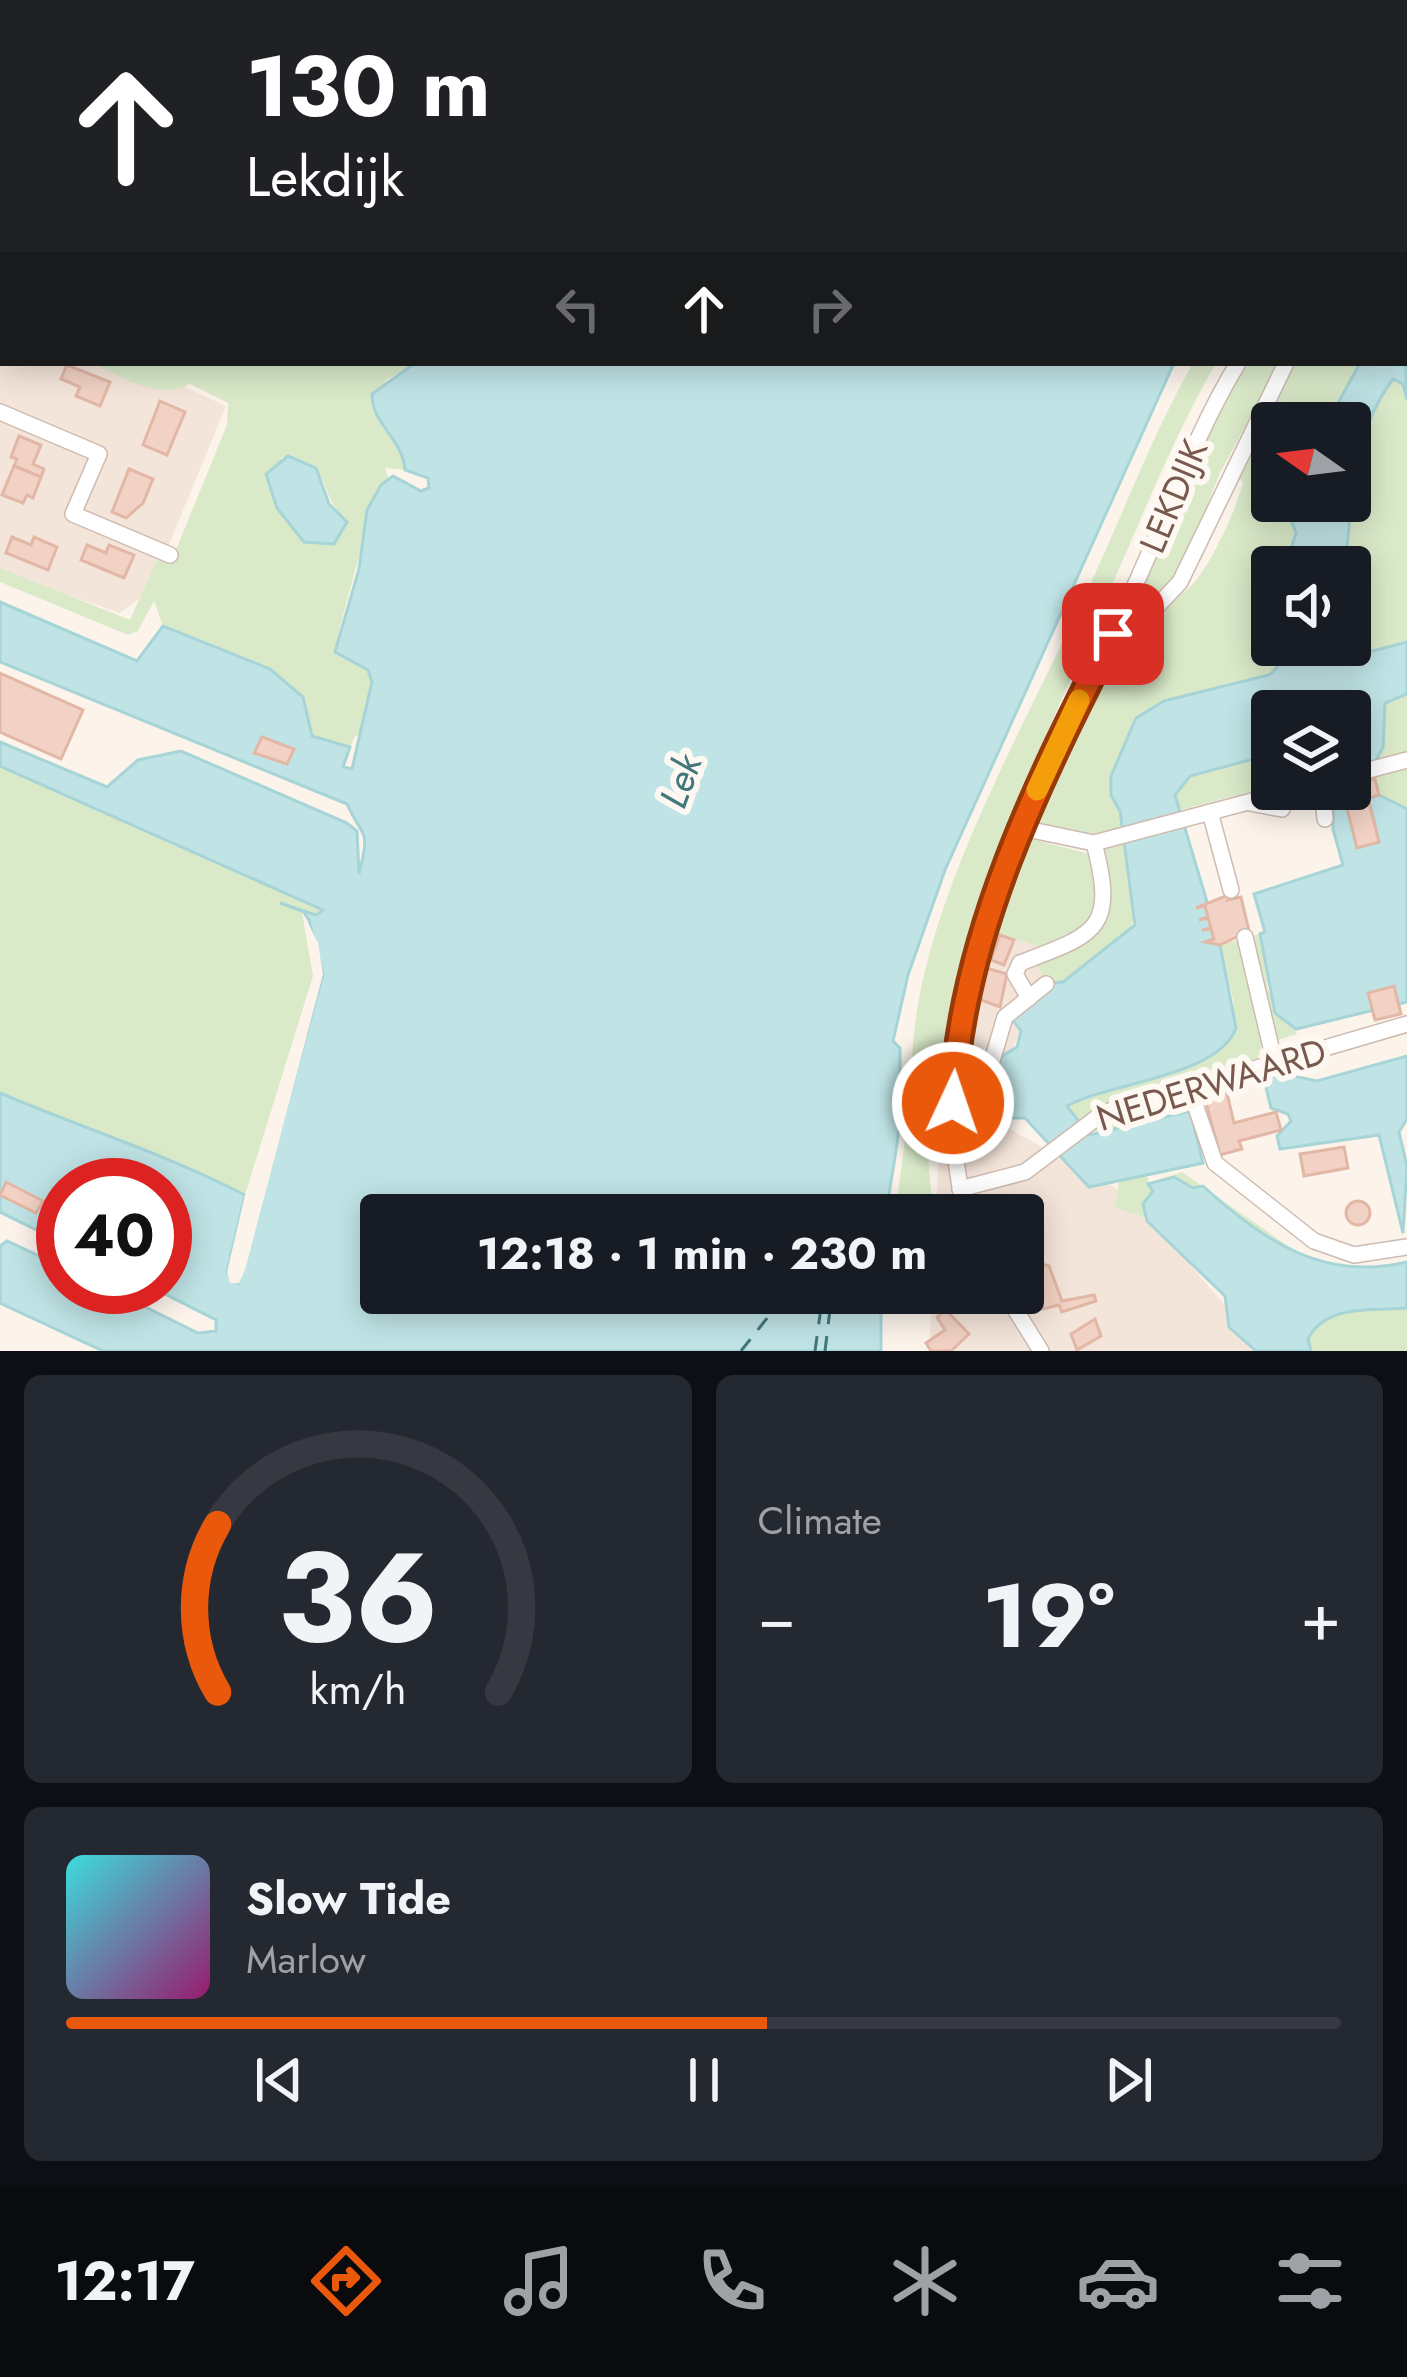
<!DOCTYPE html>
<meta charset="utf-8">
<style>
:root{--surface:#171b24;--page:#242831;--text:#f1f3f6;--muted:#9ea1a6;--line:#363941;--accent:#ea580c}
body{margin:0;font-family:Jost,sans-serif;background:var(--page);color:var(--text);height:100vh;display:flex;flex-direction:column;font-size:45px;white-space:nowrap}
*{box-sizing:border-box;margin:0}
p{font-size:39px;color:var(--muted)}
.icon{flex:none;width:66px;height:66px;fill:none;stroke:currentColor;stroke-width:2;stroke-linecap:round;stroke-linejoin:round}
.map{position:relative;height:1351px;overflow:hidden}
.side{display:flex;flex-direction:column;gap:24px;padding:24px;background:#0d0f14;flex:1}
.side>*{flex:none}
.banner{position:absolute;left:0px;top:0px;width:1407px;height:366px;box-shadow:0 6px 30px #0003;background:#202124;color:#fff;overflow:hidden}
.needle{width:78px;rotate:284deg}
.fabs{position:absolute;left:1251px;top:402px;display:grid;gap:24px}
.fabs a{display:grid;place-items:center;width:120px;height:120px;border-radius:12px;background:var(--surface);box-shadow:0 6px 30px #0003;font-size:60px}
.speed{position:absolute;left:36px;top:1158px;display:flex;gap:24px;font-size:60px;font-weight:700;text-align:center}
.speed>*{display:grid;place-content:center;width:156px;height:156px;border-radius:50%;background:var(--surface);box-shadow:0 6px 30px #0003;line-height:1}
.speed .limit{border:18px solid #d22;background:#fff;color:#111}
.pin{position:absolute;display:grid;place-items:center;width:102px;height:102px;color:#fff;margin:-51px;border-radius:24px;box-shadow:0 6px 18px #0006}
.me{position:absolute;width:132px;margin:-66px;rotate:3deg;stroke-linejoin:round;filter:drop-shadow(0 0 9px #0008)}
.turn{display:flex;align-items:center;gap:42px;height:252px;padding:0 48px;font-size:54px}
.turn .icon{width:156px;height:156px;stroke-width:2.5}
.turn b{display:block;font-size:84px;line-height:102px}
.lanes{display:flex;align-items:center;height:114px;padding:0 48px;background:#0003;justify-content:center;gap:60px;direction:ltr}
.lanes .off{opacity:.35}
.big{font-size:90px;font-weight:700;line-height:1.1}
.side .card{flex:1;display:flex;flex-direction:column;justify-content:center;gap:18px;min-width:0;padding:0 42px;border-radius:18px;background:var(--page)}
.side .dial{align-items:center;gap:0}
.dial svg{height:312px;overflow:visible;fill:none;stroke:var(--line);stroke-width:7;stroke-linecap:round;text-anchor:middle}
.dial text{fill:var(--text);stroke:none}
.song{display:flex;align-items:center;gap:36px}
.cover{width:144px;height:144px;border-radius:18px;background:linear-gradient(135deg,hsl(180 70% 55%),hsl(320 70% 35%))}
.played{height:12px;border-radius:6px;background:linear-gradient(90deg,var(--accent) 55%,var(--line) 55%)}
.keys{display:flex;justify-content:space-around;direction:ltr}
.heat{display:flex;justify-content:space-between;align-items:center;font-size:66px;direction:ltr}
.side .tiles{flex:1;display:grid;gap:24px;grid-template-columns:1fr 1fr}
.card:last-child{grid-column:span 2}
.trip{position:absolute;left:360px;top:1194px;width:684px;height:120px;border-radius:12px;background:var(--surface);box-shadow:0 6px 30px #0003;font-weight:700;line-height:120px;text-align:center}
.dock{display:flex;height:192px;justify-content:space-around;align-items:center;background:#090b0e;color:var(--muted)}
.dock .icon{width:84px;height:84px}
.dock .current{color:var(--accent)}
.dock b{font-size:54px;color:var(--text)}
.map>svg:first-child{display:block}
.residential{fill:#f4e5da}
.green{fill:#daeac9;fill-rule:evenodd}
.water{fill:#c0e4e6;stroke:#a6d4d7;stroke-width:3}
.pier{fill:#fcf4eb}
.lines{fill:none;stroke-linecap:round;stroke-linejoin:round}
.ferry{stroke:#42777c;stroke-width:3;stroke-dasharray:15 12;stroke-linecap:butt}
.building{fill:#f1d2c4;stroke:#e3b7a5;stroke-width:3}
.minor-casing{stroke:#cebbb0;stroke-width:18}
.minor{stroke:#fff;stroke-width:15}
.route-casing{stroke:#983908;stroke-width:30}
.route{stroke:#ea580c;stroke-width:21}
.slow{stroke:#f59e0b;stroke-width:21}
.labels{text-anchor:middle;stroke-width:12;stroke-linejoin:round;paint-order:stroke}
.street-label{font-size:36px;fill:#77594e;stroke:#fef8f2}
.water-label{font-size:39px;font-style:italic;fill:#42777c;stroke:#fef8f2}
</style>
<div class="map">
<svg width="1407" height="1351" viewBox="0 0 1407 1351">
<rect width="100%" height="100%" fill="#fcf4eb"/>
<g class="residential">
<polygon points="0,304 3,363 133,363 226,406 150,591 120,613 0,572"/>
<polygon points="993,912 1060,937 985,1115 1133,1198 1264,1351 930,1351 931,1293 1023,1293 1023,1215 935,1215 949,1027"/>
</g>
<g class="green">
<path d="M1407,3V809L1381,795L1350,711H1272V786L1180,810L1175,795L1187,779L1146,711L1136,719L1111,776L1122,828L1087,835L1039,825L1036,811L1084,701L1091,702L1178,595C1201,590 1238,507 1243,482L1239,479L1292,363H1404ZM1272,423H1350V501H1272ZM1272,567H1350V645H1272Z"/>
<path d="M92,363H415L386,380L371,406L404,451L405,470L385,468L389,479C375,489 339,627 335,652L368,670C375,689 363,713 364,735L355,736L350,747L311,736L303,697L270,669L163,626L154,601L138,631L128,635L0,582V568L130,620L160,553L173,557L227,425L228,403L190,384C157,401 123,377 92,363ZM281,457L316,468C329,488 327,504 347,521L304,542C277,517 282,492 281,457Z"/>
<path d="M1193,363H1216C1175,434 1145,510 1112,585C1042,745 976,881 944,1055C943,1064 935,1070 933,1079C924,1111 928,1182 935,1215H895L906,1132L899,1124H928V1073H912C910,920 1026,725 1089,587C1124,512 1152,435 1193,363Z"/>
<polygon points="1279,363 1220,473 1181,570 1113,647 1202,441 1245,365"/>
<path d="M0,766L321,907L316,916L302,912L313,976L245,1195C166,1154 82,1128 0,1093Z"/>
<path d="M1028,838L1090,854L1123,842C1138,943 1149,920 1063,982L1052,983L1053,988L1033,961L1041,947L992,932L1017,854Z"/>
<polygon points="1260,934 1268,990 1297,1034 1262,1045 1257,1059 1113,1103 1120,1128 1084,1133 1066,1106 1090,1093 1146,1080 1234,1004 1220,945"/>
<polygon points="1182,1172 1308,1260 1346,1269 1407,1262 1407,1351 1276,1351 1160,1222 1115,1208 1119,1182 1147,1176 1149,1183"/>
</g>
<g class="water">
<polygon points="704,0 1334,0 703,3"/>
<path d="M1404,324L1407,400L1403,384L1393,379C1352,433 1352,503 1345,567H1285L1296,533L1284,501H1350V423H1327L1360,363H1404Z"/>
<path d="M415,363H1174L945,870L908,975L893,1041L900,1048V1072H905L904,1124L899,1125C897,1155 889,1183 887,1215H381V1293H881V1351H103L0,1303V1246L7,1241L63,1267V1287H105L198,1333L216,1331V1320L151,1287H165V1185H63V1243L0,1212V1093C82,1128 166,1154 245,1195L227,1272L238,1283L323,974L309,920L302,911L280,903L316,915L323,910L0,766V742L107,787L138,760L181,751L347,823L357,831L359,874C371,827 363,840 347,804L0,662V602L137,661L163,626L270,669L303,697L312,736L350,747L343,767L352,769L372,682L368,670L335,652L359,569L367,510L381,485L393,476L421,491L429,488L428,478L405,470C403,439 371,423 372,394Z"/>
<polygon points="288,456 316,468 329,504 347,522 334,544 304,542 277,508 266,474"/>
<path d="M1407,642V694L1385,703L1383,747L1374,764L1350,768V711H1272V754L1190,776L1175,795L1220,945L1236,1028C1218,1077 1110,1082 1067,1106L1089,1135L1190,1111L1203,1163L1089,1187L1025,1118H988L982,1068L1017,1047L1021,1031L1012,1019L1052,988L1050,983L1063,982L1135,925L1120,811L1111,795V776L1136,718L1164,701L1269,675L1277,668L1280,645H1329L1336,652L1361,654Z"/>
<polygon points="1379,795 1407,809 1407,1002 1296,1029 1275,1013 1260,934 1265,932 1254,894 1343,865 1333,829 1334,807 1346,804 1357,848 1379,842 1368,798"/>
<polygon points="1407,1056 1407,1119 1399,1132 1407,1166 1403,1233 1379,1135 1280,1149 1277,1136 1291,1121 1288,1114 1271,1108 1264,1079 1284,1074 1317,1081"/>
<path d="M1174,1177L1193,1188L1203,1186C1262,1240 1323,1282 1407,1262V1308C1374,1311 1326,1303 1308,1339L1311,1351H1256L1229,1327L1225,1296L1147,1221L1143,1204L1153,1191L1148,1184Z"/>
</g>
<polygon class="pier" points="302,911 318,943 323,974 245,1270 239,1283 230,1283 227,1272 245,1195 247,1189 251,1195 235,1277 317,973"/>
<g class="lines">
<g class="ferry">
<polyline points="741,1351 787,1293"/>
<polyline points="815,1351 823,1293"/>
<polyline points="825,1351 832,1293"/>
</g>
</g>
<g class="building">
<polygon points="67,365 110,382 100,406 76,396 80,387 61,379"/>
<polygon points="160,401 185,412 167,455 143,445"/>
<polygon points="19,436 41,445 33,464 44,469 41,477 14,466 17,459 11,457"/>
<polygon points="14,466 41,477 33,498 27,495 23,503 2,495"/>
<polygon points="129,469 153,479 143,503 126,518 112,512"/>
<polygon points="12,537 31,545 34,537 57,547 48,570 6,553"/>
<polygon points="87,545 106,553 109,545 134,555 124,578 81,560"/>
<polygon points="0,673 83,710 61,759 0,732"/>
<polygon points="262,737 294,749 287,764 254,753"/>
<polygon points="1362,777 1364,782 1375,779 1379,795 1368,798 1379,842 1357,848 1346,804 1334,807 1330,791 1350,789 1350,780"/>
<polygon points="1233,893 1228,900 1241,897 1249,931 1220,945 1205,942 1214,939 1211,929 1202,930 1211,928 1208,918 1199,920 1208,917 1205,906 1196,908"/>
<polygon points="1000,935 1014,940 1004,965 991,960"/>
<polygon points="986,968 1007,974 1000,1007 976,998"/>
<polygon points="1394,986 1401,1014 1375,1020 1368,993"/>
<polygon points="1226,1089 1234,1123 1276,1112 1281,1130 1239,1141 1242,1149 1220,1155 1204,1095"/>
<polygon points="1344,1147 1348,1168 1304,1176 1300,1154"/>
<polygon points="6,1182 43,1201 36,1213 0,1195"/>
<circle cx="1358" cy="1213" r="12"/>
<polygon points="1023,1205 1036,1251 1023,1255 1023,1215 1003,1212"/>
<polygon points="1042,1264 1049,1266 1062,1301 1094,1295 1096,1301 1062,1312 1059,1305 1043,1309 1028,1268"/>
<polygon points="946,1310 969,1334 951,1351 931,1351 926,1343 945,1330 937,1317"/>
<polygon points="1095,1319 1101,1336 1077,1350 1071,1334"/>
</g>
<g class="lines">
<g class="minor-casing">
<g id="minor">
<polyline points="122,0 123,3"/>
<polyline points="48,3 49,0"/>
<polyline points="1399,3 1401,0"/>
<polyline points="0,412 99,454 73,514 170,555"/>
<polyline points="1101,666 1180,582 1286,363"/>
<polyline points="1350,775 1407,760"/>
<polyline points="1322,789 1325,819"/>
<polyline points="1250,803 1282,809"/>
<polyline points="1210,812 1231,890"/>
<polyline points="1022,828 1094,843 1297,789"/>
<polyline points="1245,937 1274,1060"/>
<path d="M1029,998L1015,974L1020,963C1096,934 1117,930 1094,843"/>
<polyline points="992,1061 1005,1017 1046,984"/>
<polyline points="1189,1087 1215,1163 1314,1241 1354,1255 1407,1247"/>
<polyline points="960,1189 1025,1172 1103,1113 1407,1024"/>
<path d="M966,1215C911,997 1043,785 1131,594C1167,517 1193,437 1238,363"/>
<polyline points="1005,1293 1041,1351"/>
</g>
</g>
<use href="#minor" class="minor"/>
</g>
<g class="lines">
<g class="route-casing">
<path id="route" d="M953,1103C960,937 1039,780 1113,634"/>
</g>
<use href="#route" class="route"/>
<polyline class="slow" points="1037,790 1079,700"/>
</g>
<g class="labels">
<g class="street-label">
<text transform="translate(1173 496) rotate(-67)" y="13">LEKDIJK</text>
<text transform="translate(1211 1084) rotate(-17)" y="13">NEDERWAARD</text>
</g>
<g class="water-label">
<text transform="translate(680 781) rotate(-70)" y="14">Lek</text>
</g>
</g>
</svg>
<div class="fabs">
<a><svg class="needle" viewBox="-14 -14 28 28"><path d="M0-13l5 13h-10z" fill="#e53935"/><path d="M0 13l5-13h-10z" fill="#9ea1a6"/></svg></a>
<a><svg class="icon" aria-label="sound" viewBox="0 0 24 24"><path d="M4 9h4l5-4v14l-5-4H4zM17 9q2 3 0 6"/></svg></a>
<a><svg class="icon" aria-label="layers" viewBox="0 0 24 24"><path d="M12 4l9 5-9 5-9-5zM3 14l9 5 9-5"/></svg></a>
</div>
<div class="speed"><div class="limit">40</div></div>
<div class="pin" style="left:1113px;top:634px;background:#d93025"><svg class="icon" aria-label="arrive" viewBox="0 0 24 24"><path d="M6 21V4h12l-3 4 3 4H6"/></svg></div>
<svg class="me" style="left:953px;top:1103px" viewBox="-20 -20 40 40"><circle r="17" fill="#ea580c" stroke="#fff" stroke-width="3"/><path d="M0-11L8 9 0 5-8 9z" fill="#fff"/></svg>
<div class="trip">12:18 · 1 min · 230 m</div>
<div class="banner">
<div class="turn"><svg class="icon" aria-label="ahead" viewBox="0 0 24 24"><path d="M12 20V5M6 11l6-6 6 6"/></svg><div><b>130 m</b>Lekdijk</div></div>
<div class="lanes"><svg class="icon off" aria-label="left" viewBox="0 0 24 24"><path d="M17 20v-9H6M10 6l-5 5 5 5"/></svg><svg class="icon" aria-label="ahead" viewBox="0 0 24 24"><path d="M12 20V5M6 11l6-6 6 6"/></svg><svg class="icon off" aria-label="right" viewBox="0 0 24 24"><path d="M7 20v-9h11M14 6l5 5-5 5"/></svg></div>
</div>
</div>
<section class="side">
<div class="tiles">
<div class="card dial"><svg viewBox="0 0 100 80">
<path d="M14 69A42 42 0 1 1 86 69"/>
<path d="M14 69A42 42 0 0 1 14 26" stroke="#ea580c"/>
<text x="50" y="56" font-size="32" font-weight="700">36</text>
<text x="50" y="72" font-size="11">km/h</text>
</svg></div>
<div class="card"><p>Climate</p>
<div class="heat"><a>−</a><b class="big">19°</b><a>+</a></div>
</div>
<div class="card">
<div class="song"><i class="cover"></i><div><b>Slow Tide</b><p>Marlow</p></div></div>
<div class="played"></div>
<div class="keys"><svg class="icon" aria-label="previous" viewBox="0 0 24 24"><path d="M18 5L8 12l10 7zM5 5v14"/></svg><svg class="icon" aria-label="pause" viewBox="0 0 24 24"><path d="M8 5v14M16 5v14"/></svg><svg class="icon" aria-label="next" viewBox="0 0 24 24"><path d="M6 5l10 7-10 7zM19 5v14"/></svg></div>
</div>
</div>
</section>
<nav class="dock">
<b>12:17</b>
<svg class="icon current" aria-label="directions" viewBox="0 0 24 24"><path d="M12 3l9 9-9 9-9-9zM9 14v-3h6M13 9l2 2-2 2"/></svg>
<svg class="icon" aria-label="music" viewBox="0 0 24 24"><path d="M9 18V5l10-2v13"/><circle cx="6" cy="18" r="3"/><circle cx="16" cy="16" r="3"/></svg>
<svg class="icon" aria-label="phone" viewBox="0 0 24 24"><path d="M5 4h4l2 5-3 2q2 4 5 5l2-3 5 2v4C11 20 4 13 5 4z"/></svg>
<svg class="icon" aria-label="climate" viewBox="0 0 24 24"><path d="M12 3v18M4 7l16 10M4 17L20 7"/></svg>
<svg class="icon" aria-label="car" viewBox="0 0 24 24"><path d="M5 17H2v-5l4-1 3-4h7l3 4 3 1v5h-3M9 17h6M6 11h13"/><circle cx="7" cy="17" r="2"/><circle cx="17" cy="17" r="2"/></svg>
<svg class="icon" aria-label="filters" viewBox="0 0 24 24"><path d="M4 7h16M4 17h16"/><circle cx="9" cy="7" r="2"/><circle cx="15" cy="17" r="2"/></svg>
</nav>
